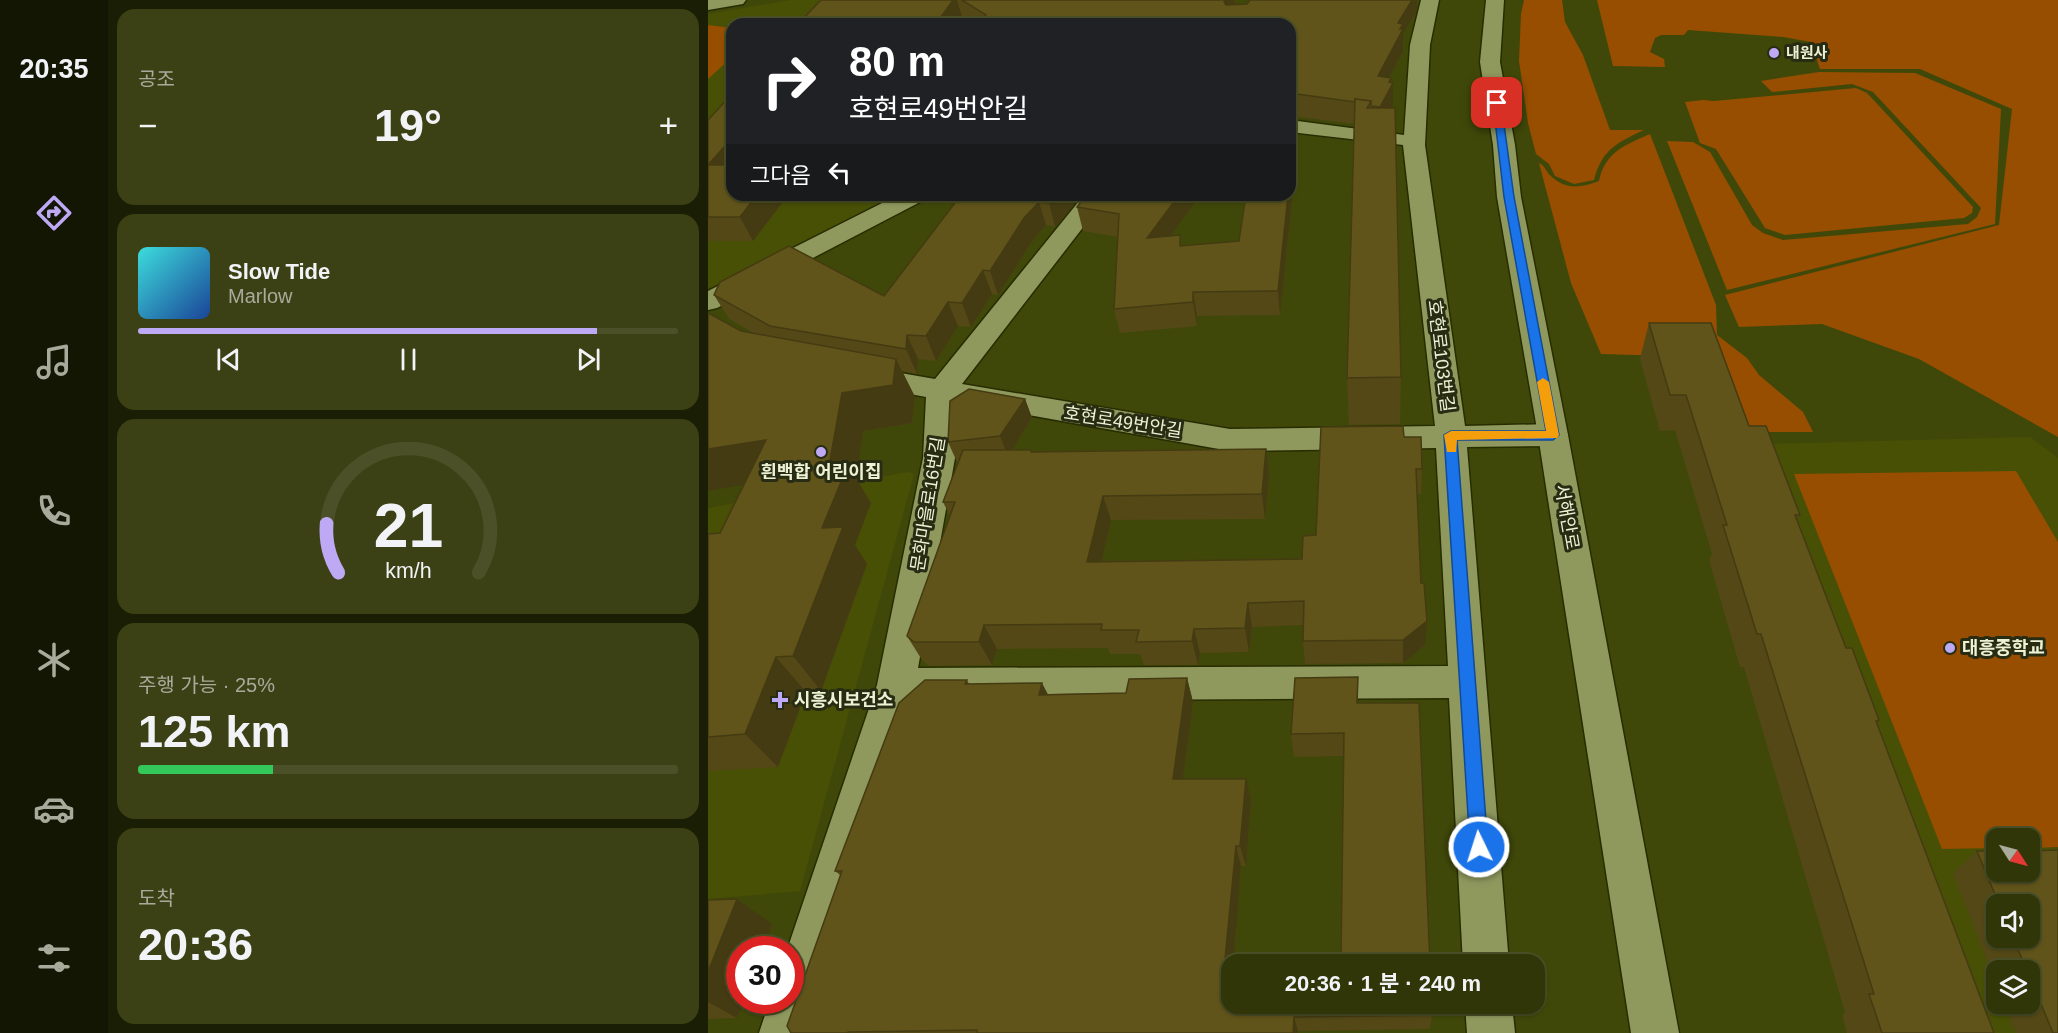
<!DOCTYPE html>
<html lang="ko">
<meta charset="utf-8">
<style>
:root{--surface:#303607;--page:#3c4115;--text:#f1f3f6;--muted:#a8ab9b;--line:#4b5028;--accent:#bea9f5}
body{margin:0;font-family:Arial,"Noto Sans KR",sans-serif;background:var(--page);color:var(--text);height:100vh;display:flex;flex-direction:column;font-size:22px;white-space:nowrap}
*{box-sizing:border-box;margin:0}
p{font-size:20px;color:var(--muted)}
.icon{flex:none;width:33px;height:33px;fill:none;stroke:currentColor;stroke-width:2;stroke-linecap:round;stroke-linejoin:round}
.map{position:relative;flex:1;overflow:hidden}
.details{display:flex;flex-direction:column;gap:9px;padding:9px;background:#1a1e04;width:600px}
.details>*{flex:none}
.hud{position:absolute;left:18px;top:18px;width:570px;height:183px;border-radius:18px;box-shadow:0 2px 4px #0004,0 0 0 2px var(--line);background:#202124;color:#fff;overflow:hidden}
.needle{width:39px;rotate:126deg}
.buttons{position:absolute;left:1278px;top:828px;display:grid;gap:12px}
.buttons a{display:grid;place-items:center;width:54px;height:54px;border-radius:12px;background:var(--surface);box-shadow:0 2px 4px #0004,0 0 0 2px var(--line);font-size:30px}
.speed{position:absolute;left:18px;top:936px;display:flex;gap:12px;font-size:30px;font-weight:700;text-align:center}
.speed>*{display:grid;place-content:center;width:78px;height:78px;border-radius:50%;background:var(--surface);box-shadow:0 2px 4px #0004,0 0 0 2px var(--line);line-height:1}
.speed .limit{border:9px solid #d22;background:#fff;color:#111}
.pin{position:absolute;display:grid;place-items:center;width:51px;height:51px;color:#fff;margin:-26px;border-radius:12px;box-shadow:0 3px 9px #0006}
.me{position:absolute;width:66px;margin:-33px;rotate:356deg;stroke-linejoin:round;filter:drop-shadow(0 0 4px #0008)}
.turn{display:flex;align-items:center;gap:21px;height:126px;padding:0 24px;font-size:27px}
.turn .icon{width:78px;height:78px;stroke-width:2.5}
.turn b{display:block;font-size:42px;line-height:51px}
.then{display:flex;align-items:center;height:57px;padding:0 24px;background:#0003;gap:12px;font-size:22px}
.big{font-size:45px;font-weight:700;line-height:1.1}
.details .tile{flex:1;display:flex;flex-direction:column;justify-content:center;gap:9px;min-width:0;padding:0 21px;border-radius:18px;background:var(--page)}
.details .dial{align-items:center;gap:0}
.dial svg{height:156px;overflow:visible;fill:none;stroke:var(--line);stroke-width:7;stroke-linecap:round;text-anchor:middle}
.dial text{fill:var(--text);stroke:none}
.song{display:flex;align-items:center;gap:18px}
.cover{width:72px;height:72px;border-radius:9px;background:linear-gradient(135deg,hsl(180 70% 55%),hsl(220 70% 35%))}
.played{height:6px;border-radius:3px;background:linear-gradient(90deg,var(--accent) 85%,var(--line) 85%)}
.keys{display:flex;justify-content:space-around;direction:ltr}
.heat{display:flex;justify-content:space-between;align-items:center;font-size:33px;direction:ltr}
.charge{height:9px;border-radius:4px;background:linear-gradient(90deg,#34c759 25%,var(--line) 0)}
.trip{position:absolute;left:513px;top:954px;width:324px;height:60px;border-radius:18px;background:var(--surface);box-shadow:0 2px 4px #0004,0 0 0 2px var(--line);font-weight:700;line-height:60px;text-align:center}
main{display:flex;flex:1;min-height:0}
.menu{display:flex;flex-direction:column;width:108px;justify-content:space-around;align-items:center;background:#131603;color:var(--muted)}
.menu .icon{width:42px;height:42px}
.menu .on{color:var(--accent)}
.menu b{font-size:27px;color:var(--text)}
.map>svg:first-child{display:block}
.built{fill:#485005;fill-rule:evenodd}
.green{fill:#974e00}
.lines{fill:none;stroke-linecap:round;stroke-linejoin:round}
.street-casing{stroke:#282d00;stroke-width:3}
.secondary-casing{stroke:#282d00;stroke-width:3}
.street{fill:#8f995e;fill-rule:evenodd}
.secondary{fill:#8f995e;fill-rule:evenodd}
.wall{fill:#534816;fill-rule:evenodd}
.shaded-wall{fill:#443b12}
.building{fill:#61541a;stroke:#443b12;stroke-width:1.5}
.route{fill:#1a73e8;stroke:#114b97;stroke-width:1.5}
.slow{fill:#f59e0b}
.poi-dot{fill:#bea9f5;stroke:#282c13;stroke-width:2}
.labels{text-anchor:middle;stroke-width:6;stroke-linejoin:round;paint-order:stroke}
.far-poi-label{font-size:15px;font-weight:bold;fill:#ecf2d3;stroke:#282c13;text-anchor:start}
.street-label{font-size:18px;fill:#ecf2d3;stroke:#282c13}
.poi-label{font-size:18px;font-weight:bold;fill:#ecf2d3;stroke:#282c13;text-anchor:start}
</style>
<main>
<nav class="menu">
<b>20:35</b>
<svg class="icon on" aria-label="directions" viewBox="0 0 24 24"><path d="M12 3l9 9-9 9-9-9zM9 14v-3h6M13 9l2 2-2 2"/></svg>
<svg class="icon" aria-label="music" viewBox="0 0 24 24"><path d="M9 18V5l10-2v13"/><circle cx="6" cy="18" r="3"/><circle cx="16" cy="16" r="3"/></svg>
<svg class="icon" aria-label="phone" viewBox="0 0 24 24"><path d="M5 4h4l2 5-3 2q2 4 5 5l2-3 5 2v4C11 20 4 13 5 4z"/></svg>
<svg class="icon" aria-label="climate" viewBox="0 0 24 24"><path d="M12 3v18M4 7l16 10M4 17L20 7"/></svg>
<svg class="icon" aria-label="car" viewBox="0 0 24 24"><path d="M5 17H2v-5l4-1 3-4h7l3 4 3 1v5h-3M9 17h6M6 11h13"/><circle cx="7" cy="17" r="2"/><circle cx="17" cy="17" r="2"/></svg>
<svg class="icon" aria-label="filters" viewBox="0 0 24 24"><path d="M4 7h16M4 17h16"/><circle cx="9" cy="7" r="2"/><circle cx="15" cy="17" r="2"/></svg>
</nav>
<section class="details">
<div class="tile"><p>공조</p>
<div class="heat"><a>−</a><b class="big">19°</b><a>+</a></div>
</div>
<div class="tile">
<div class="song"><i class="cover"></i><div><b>Slow Tide</b><p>Marlow</p></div></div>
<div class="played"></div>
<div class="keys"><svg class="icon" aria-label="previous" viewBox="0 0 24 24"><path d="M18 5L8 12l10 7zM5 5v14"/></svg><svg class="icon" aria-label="pause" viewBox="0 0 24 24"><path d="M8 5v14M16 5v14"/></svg><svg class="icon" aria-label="next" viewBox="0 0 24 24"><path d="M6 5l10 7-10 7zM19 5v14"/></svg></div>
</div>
<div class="tile dial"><svg viewBox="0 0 100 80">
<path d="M14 69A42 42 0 1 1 86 69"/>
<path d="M14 69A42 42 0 0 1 8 44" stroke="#bea9f5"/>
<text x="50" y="56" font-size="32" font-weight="700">21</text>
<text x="50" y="72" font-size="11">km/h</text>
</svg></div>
<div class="tile"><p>주행 가능 · 25%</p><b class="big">125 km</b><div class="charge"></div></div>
<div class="tile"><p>도착</p><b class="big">20:36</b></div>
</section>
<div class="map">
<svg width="1350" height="1033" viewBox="0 0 1350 1033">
<rect width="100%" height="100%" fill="#404809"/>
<g class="built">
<polygon points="83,0 295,0 293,24 24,24 24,195 188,195 185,200 0,294 0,14"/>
<path d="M1322,437L1350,458V1033H1277L1057,444ZM1288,838H1322V872H1288ZM1288,904H1322V938H1288ZM1288,970H1322V1004H1288Z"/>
<polygon points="200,472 206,474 92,891 0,899 0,508"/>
</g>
<g class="green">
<path d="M816,0H854L857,22L875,55L902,130H936C909,143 894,149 886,180L866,184L847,176L841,164L828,154L820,123L811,61L813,14Z"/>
<polygon points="889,0 1350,0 1350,437 1211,359 1114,324 1031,327 1017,295 1291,225 1304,109 1212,69 1112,69 1103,42 1075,37 980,30 976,35 953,35 947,38 942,52 956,59 957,67 905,66"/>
<polygon points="0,25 24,28 24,57 0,79"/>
<polygon points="1111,72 1207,73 1293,109 1287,224 1019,290 959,141 985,142 1002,152 1044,225 1055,233 1075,240 1260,224 1269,217 1273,208 1165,92 1144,84 1064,92 1053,81"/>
<polygon points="1148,88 1159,93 1265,207 1264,213 1256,218 1077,235 1057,228 1008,149 992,143 977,102 995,100 1006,101"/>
<path d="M942,134L1008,305L1009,335L1039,358L1051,375L1095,412L1105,432H1033L999,357L893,354L863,283L831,163C838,166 838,173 844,177C860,191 874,187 891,181C897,152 917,145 942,134Z"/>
<polygon points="1308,471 1350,542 1350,847 1322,848 1322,838 1288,838 1288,848 1234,849 1086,474"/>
</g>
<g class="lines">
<g class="street-casing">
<g id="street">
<polygon points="0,0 38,0 35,4 0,10"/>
<path d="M713,0H731L722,45L717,145L757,426L845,424L856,427L860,435L856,443L845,446L759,447L801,964H755L741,698L202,701L99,1033H51L62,1000H82V950H79L169,685L215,458L218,397L148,384L144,377L148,370L158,367L227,379L376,195H400L254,384L522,429L727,426L695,145L582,132V120L696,135L702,45ZM247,402L522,451L728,448L740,666L210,668L247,458Z"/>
<polygon points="190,195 220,195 216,200 9,308 0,310 0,291"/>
<polygon points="757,1004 804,1004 807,1033 759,1033"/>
</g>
</g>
<g class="secondary-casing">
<polygon id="secondary" points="778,0 796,0 792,62 807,145 813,197 860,435 971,1033 923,1033 830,435 789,197 785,145 772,62"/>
</g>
<use href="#street" class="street"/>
<use href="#secondary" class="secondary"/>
</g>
<g class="wall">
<polygon points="113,0 526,0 527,5 539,4 542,0 709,0 709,8 707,14 695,34 695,51 681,77 683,78 683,83 685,83 685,105 683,108 693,377 692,424 641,425 639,378 647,124 582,116 582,24 265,24 254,17 250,24 90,24"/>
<polygon points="0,120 24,195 80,195 45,241 0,241"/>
<polygon points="582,177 584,199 572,315 489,316 489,326 412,333 406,309 410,237 375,231 369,207 378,195 463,236 474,246 531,241"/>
<polygon points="253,195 374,195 347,227 338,225 324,241 290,295 284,294 263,327 250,326 228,361 210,359 209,374 194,371 207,397 204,423 155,431 148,478 163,503 147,545 159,564 113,691 98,692 70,767 0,771 0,534 12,533 35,485 0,491 0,313 33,331 46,333 21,319 6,295 176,296"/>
<polygon points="941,323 1041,426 1092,515 1089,520 1138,648 1171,720 1169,723 1286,1033 1139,1033 1134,1015 1137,1012 1036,667 1032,667 1001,560 1004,554 967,430 952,431 932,359"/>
<polygon points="317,399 324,418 304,450 323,450 324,452 561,474 557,519 403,520 394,561 594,559 608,535 696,437 714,469 713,494 709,494 713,583 717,645 695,663 597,664 595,641 595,625 544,627 541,652 492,653 490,665 436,665 432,654 402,654 400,648 289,649 284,665 221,666 214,660 199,636 242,516 235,502 250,462 249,462 240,442"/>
<polygon points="479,678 485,702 475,779 543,800 538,866 533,866 525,959 633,958 636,756 586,757 583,734 650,703 724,1015 722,1029 590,1031 590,1033 83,1033 132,875 127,871 259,680 261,684 340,694 418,693"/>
<path d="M1350,850V1033H1308L1296,1004H1322V970H1288V984L1245,873L1269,851H1288V872H1322V851ZM1288,904H1322V938H1288Z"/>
<polygon points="29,899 64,924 55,950 32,950 29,1018 0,1019 0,900"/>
</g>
<g class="shaded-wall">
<polygon points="245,0 249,0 254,17 250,24 228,24"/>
<polygon points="517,0 526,0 528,11 518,23 516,2"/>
<polygon points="704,0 709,0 709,8 707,14 695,34 695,51 670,98 670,76 690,23"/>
<polygon points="683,78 683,87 685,83 685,105 672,130 672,107"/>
<polygon points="24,138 24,175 0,165"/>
<polygon points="582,177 584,199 572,315 570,291 580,195 582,195"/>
<polygon points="49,195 80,195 45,241 32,217"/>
<polygon points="348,195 374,195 347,227 341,203"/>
<polygon points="471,195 492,195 444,262 439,238"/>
<polygon points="331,202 338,225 324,241 290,295 282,271 316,218"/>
<polygon points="275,270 284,294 263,327 254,303"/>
<polygon points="485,292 489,316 489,326 485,302"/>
<polygon points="240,302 250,326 228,361 218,336"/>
<polygon points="199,335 210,359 209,374 198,349"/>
<polygon points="188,359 207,397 204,423 155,431 148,478 163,503 147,545 159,564 113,691 85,656 134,393"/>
<polygon points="317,399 324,418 300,456 292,436"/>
<polygon points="58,440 83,477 0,491 0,449"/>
<polygon points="558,449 561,474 557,519 554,494"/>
<polygon points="395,496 403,520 388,586 379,562"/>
<polygon points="540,603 544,627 541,652 537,628"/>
<polygon points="719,621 717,645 695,663 695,640"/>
<polygon points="276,625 289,649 284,665 271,642"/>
<polygon points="486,629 492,653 490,665 484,641"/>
<polygon points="68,657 98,692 70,767 37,734"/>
<polygon points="650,677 650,726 649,703"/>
<polygon points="479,678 485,702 472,801 465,779"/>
<polygon points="334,683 346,706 331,695"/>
<polygon points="538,779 543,800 538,866 532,846"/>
<polygon points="528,846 533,866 525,964 517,959"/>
<polygon points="29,899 64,924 55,950 32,950 32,1000 36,1000 29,1018 0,1002 0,972"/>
<polygon points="586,1017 590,1031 590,1033 585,1033"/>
</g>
<g class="building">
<polygon points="113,0 245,0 228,24 90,24"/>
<polygon points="254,0 517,0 516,2 518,5 539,4 542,0 704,0 690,23 695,24 692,29 695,29 670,76 683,78 681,82 685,83 672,107 663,106 663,101 647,99 647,102 582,93 582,24 273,24 278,15"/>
<polygon points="24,94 24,138 0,165 0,120"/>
<polygon points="647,99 663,101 659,108 687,108 693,377 639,378"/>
<polygon points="0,165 24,165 24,195 49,195 32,217 0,217"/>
<polygon points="253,195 348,195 341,203 331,202 316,218 282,271 275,270 254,303 240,302 218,336 199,335 198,349 62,326 6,295 12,282 81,246 176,296"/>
<polygon points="378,195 471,195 439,238 472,235 472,246 531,241 538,195 580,195 570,291 485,292 485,302 406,309 411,214 369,207"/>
<polygon points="0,313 33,331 188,359 185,385 134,393 121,466 140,465 114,528 135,527 85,656 68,657 37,734 0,737 0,534 12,533 58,440 0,449"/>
<polygon points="941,323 1003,323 1041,426 1058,426 1092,515 1087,515 1138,648 1144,648 1171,720 1168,721 1286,1033 1174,1033 1161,994 1166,994 1053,634 1049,634 1015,525 1019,525 978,395 962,395"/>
<polygon points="261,389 317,399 292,436 240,442 242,401"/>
<polygon points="695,426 696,437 713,437 714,469 708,469 713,583 716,583 719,621 695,640 595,641 596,601 540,603 537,628 486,629 484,641 428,642 431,630 393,630 394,624 276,625 271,642 206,642 199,636 247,502 235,502 255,450 323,450 323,452 558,449 554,494 395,496 379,562 594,559 595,536 608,535 613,427"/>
<polygon points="650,677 649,703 711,703 722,964 524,964 524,1004 723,1004 724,1015 586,1017 585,1033 269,1033 269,1030 140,1032 139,1033 83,1033 79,1026 134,871 127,871 191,703 217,680 259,680 257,684 334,683 331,695 418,693 421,679 479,678 465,779 538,779 532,846 528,846 517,959 633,958 636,733 583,734 587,678"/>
<polygon points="1350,850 1350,1033 1345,1033 1322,977 1322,970 1319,970 1305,938 1322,938 1322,904 1291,904 1269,851 1288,851 1288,872 1322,872 1322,851"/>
<polygon points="29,899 0,972 0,900"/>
</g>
<polygon class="route" points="789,101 793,103 806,197 851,435 845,440 749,440 780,847 777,853 771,856 764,853 762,847 736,435 743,431 838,431 796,197 785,103"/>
<polygon class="slow" points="835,378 841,382 851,435 849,438 749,440 748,452 739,452 736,435 743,431 838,431 829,382"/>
<g class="poi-dot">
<circle cx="1066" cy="53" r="6"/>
<circle cx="113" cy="452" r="6"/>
<circle cx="1242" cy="648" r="6"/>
<path d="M69 691h6v6h6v6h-6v6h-6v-6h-6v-6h6z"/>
</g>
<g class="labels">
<g class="far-poi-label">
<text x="1078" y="58">내원사</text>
</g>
<g class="street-label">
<text transform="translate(733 356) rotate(83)" y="6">호현로103번길</text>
<text transform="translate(415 422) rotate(9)" y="6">호현로49번안길</text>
<text transform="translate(220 504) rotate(-81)" y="6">문화마을로16번길</text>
<text transform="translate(859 517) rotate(80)" y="6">서해안로</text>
</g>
<g class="poi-label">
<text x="113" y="478" text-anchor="middle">흰백합 어린이집</text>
<text x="1254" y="654">대흥중학교</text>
<text x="86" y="706">시흥시보건소</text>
</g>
</g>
</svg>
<div class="buttons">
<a><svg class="needle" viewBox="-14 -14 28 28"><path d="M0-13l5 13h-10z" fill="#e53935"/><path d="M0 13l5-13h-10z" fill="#a8ab9b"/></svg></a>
<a><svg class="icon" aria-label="sound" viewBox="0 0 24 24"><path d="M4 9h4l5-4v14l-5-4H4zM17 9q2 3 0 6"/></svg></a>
<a><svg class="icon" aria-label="layers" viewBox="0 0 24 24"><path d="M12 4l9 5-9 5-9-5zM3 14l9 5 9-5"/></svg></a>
</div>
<div class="speed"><div class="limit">30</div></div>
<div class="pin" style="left:789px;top:103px;background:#d93025"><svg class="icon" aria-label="arrive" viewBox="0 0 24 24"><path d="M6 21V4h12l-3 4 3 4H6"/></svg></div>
<svg class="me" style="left:771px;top:847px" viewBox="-20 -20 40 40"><circle r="17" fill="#1a73e8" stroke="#fff" stroke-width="3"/><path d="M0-11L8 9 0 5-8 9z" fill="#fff"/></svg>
<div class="trip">20:36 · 1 분 · 240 m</div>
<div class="hud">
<div class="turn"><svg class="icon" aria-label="right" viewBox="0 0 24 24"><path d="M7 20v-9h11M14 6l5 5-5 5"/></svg><div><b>80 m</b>호현로49번안길</div></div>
<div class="then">그다음<svg class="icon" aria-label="left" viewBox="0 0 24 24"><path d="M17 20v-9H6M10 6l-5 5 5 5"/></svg></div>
</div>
</div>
</main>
